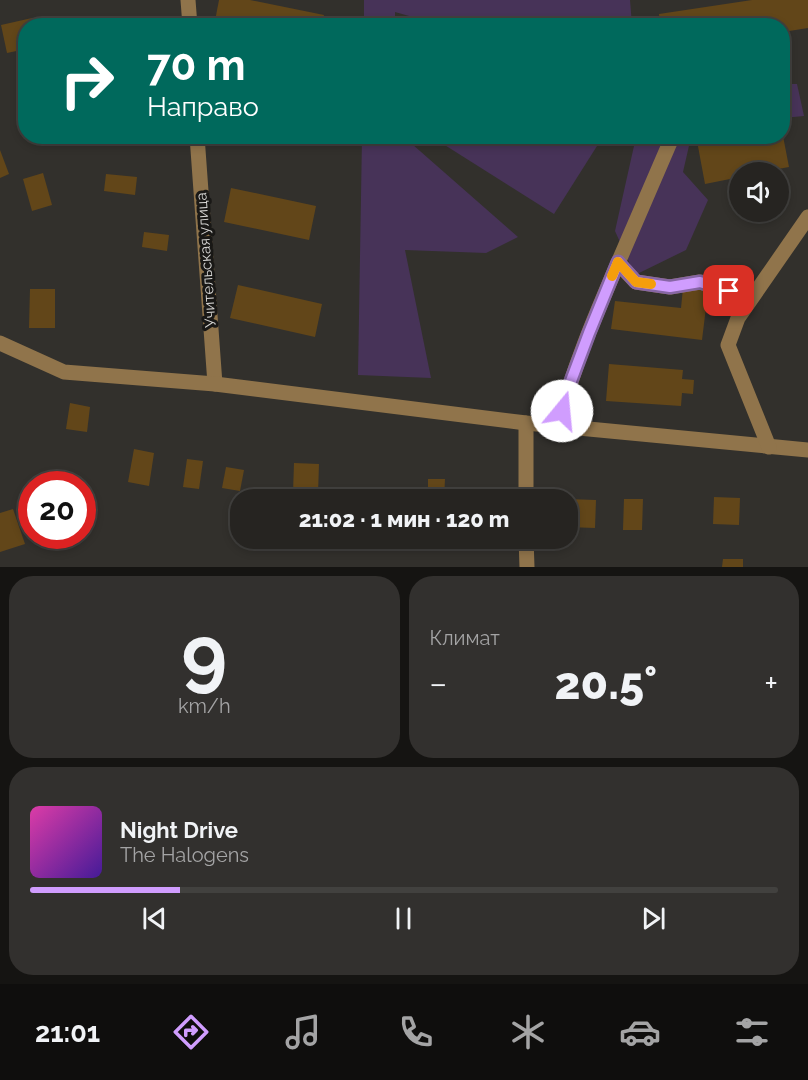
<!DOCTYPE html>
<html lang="ru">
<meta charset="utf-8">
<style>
:root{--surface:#262421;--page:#32302e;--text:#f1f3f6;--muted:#a4a4a5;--line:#42413f;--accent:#d09dfe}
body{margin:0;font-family:Raleway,sans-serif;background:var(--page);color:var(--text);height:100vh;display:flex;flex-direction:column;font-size:22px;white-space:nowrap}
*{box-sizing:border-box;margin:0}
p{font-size:20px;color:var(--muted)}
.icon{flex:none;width:33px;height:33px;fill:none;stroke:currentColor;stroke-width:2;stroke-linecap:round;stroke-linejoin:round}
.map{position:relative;height:567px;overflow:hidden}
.panel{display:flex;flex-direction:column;gap:9px;padding:9px;background:#151412;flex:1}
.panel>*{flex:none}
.top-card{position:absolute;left:18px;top:18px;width:772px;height:126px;border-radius:24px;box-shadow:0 3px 9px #0003,0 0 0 2px var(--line);background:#00695c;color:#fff;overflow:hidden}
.controls{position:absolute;left:729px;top:162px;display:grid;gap:12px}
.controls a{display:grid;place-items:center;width:60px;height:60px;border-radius:50%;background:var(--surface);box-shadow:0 3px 9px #0003,0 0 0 2px var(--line);font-size:30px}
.speed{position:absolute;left:18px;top:471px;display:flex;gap:12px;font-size:30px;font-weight:700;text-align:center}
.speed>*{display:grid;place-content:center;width:78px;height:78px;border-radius:50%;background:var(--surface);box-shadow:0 3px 9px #0003,0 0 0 2px var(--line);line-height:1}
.speed .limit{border:9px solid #d22;background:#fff;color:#111}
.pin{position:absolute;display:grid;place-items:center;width:51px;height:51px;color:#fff;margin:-26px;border-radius:12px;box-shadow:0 3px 9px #0006}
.me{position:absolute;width:66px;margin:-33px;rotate:17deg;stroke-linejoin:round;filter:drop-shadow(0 0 4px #0008)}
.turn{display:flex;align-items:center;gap:21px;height:126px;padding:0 30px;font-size:27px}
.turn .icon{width:78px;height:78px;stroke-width:2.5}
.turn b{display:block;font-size:42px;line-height:51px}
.big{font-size:45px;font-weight:800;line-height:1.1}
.panel .widget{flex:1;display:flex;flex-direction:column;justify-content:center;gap:9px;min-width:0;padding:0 21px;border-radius:24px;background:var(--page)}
.panel .dial{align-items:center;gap:0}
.dial b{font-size:78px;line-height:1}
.song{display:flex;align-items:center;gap:18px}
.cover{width:72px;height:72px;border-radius:9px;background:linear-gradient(135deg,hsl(320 70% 55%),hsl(260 70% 35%))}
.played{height:6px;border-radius:3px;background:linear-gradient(90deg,var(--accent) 20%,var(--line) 20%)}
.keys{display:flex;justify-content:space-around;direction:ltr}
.heat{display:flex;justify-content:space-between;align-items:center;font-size:33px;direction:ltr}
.panel .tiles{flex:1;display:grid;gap:9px;grid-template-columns:1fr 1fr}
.widget:last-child{grid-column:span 2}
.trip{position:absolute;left:230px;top:489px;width:348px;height:60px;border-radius:24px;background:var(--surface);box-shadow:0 3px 9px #0003,0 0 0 2px var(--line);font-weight:800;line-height:60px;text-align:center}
.dock{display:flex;height:96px;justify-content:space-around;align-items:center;background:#0f0e0d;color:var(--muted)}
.dock .icon{width:42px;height:42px}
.dock .active{color:var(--accent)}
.dock b{font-size:27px;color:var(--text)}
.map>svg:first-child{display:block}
.green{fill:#473358}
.building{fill:#624619}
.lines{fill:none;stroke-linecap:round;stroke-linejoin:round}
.minor{stroke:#90744b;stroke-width:15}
.route-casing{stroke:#8766a5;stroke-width:15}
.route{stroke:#d09dfe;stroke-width:10}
.slow{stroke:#f59e0b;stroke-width:10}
.labels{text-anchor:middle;stroke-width:6;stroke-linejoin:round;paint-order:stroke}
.street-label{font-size:15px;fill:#d7d6d4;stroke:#191816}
</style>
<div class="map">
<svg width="808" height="567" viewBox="0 0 808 567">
<rect width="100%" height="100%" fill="#32302c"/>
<g class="green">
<polygon points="364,0 630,0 632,25 441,25 395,12 395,25 364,25"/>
<polygon points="783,84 797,84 804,116 783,118"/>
<polygon points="362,137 404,137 518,237 486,253 405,250 431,378 358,375"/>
<polygon points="432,137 582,137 597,146 554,214"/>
<polygon points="636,137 691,137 683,172 708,200 686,250 635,275 615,231"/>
</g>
<g class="building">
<polygon points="219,0 250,0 324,15 321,26 214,26"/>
<polygon points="752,0 808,0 808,28 783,32 783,26 660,26 659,14"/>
<polygon points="32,18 34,26 26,26 26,49 7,53 1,25"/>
<polygon points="720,136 783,136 789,167 762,172 740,172 740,177 705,184 697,141"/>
<polygon points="0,150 9,174 0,178"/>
<polygon points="43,173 52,205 32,211 23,179"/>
<polygon points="106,174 137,177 135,195 104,191"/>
<polygon points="231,188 316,206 309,240 224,222"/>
<polygon points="144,232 169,235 167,251 142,247"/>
<polygon points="238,285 322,304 315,337 230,318"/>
<polygon points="683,288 708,291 702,340 611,329 615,301 681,308"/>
<polygon points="30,289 55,289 55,328 29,328"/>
<polygon points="609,364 683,370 682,379 694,380 693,394 682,393 681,406 606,401"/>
<polygon points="70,403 90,407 87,432 66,429"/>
<polygon points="134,449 154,453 149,486 128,482"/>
<polygon points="187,459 203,461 199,489 183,487"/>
<polygon points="294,463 319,464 318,494 293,493"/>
<polygon points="226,467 244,470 240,491 222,488"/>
<polygon points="428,479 445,479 444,500 428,500"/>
<polygon points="714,497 740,498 739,525 713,524"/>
<polygon points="567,499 596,500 595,528 567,527"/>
<polygon points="624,499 643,499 642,530 623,530"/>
<polygon points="13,509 25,544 0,552 0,513"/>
<polygon points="723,559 743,559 743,567 722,567"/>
</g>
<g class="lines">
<g class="minor">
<polyline points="188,0 190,26"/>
<polyline points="197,136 215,384"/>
<polyline points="618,263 671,140"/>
<polyline points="0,343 64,372 215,384 526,423 808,450"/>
<polyline points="526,423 526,500"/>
<path d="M558,426C572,370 595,316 618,263L636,282L670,287L700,282L729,291L748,302"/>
<polyline points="769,447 728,345 738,318 808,217"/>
<polyline points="526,538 527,567"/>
</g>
</g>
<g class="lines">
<g class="route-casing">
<polyline id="route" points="562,411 565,397 589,333 618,262 636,282 670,287 700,282 729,291"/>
</g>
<use href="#route" class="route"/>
<polyline class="slow" points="612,276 618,262 636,282 651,284"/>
</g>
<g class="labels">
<g class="street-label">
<text transform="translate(206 260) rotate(-94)" y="5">Учительская улица</text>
</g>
</g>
</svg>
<div class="controls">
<a><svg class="icon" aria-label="sound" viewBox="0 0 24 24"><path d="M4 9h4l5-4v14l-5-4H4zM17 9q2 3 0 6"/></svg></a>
</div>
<div class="speed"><div class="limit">20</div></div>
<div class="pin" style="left:729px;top:291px;background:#d93025"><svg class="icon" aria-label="arrive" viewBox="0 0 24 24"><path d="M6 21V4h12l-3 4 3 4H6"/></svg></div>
<svg class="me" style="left:562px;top:411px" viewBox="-20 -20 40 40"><circle r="19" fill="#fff"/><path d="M0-13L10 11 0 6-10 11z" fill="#d09dfe"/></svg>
<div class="trip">21:02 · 1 мин · 120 m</div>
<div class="top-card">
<div class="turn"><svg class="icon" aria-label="right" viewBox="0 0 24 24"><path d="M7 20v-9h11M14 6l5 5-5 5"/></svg><div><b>70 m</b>Направо</div></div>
</div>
</div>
<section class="panel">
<div class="tiles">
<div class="widget dial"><b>9</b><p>km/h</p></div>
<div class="widget"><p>Климат</p>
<div class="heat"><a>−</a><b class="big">20.5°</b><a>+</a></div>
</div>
<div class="widget">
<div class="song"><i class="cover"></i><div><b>Night Drive</b><p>The Halogens</p></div></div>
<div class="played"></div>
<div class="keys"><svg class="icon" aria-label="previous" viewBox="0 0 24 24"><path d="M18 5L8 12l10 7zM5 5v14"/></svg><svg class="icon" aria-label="pause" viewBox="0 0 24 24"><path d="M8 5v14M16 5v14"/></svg><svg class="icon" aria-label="next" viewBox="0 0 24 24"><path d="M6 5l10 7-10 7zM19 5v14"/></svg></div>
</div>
</div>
</section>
<nav class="dock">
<b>21:01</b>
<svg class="icon active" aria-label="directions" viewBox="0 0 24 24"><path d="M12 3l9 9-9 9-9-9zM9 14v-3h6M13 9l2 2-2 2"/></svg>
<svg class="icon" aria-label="music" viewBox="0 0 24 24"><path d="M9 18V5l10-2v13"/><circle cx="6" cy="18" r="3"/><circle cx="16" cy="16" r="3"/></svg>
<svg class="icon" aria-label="phone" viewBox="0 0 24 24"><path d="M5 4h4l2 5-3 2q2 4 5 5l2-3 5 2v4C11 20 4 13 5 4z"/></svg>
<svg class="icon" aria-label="climate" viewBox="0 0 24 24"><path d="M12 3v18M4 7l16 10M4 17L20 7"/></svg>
<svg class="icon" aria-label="car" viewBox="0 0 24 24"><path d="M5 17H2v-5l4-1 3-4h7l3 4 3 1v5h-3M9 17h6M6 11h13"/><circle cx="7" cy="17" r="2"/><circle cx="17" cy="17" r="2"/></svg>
<svg class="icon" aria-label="filters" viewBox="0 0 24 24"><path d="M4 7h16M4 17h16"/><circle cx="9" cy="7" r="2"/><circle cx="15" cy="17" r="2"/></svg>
</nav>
